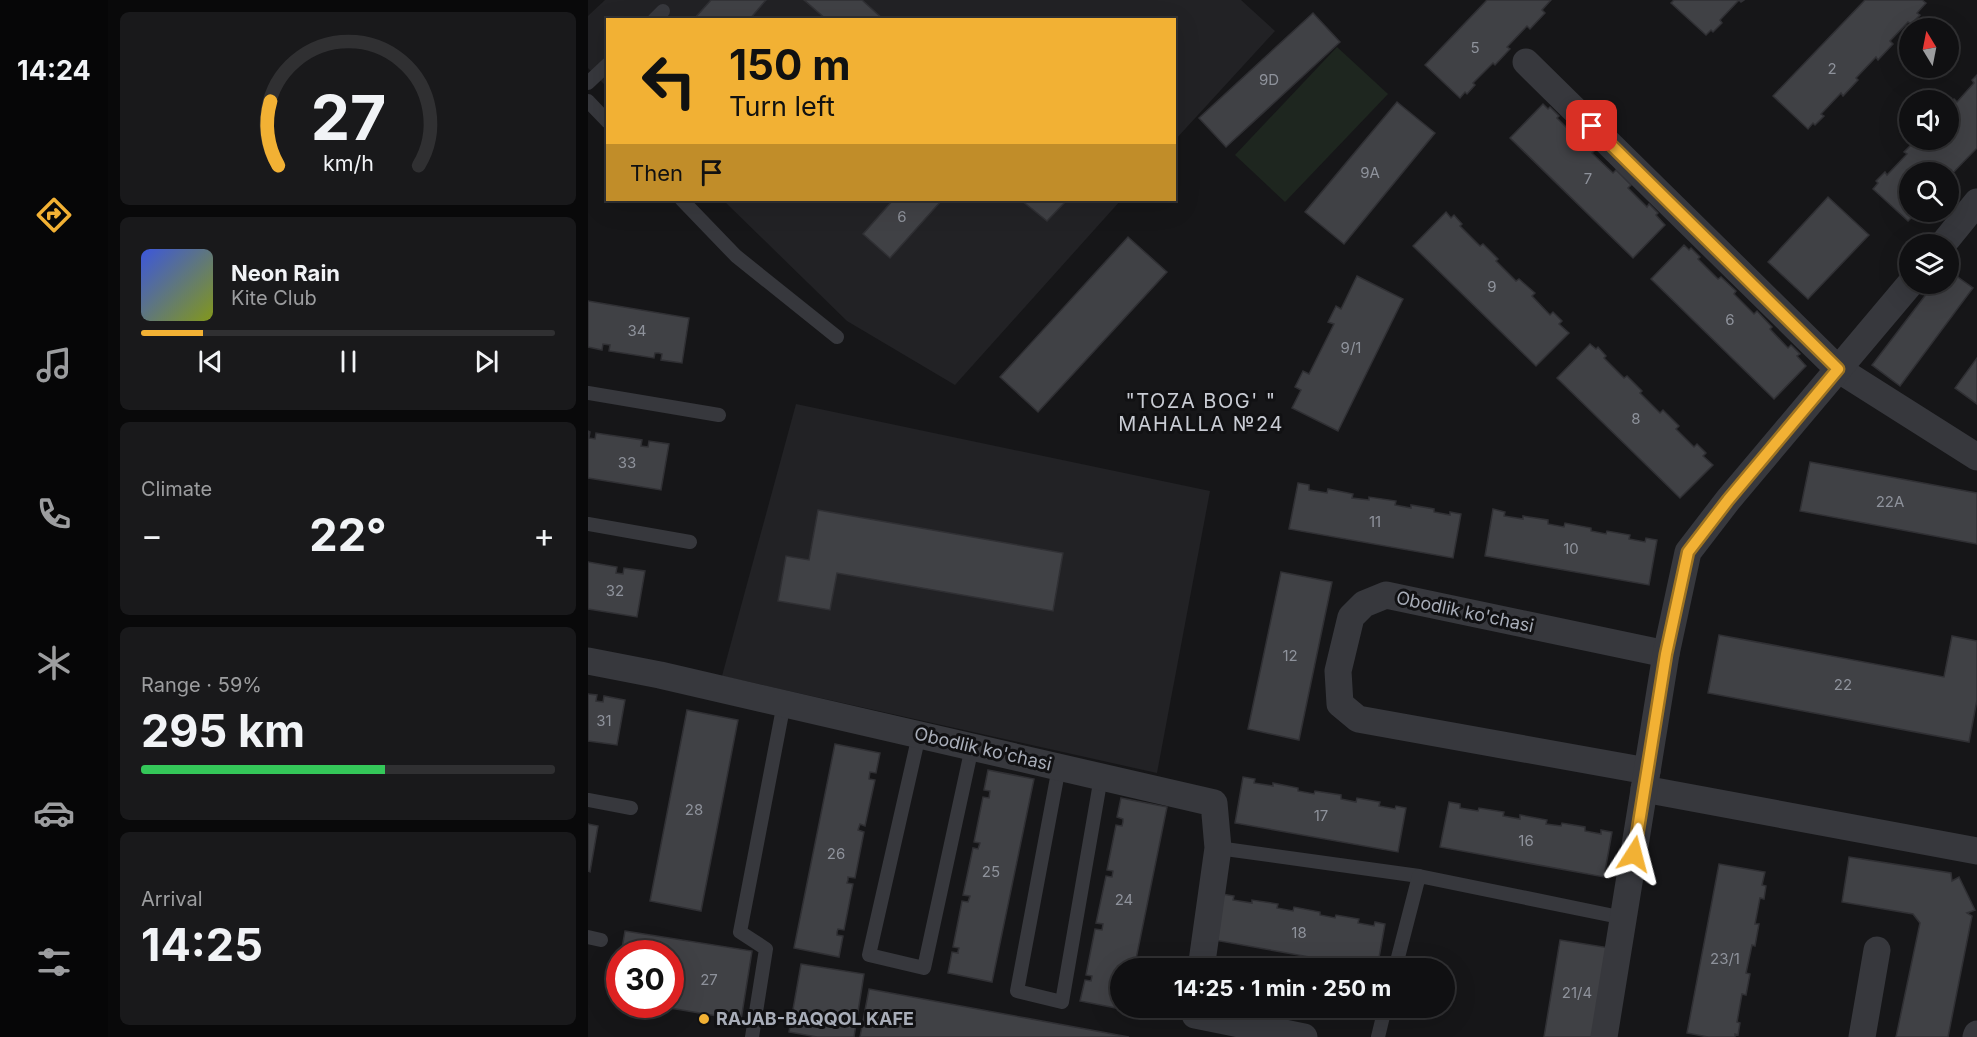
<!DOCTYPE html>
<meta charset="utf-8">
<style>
:root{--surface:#101012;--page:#19191b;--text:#f1f3f6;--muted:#9c9d9f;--line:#303032;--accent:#f2b134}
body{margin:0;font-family:Inter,sans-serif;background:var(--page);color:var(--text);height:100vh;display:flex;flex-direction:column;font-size:22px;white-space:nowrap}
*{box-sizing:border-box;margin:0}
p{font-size:20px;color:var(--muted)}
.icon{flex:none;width:33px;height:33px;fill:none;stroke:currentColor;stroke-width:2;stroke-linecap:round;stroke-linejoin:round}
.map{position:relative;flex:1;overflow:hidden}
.panel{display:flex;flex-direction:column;gap:12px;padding:12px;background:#09090a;width:480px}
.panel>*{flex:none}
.banner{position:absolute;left:18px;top:18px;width:570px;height:183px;border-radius:0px;box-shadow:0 6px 24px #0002,0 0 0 2px var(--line);background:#f2b134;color:#111;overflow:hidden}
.needle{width:39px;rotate:350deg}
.tools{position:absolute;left:1311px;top:18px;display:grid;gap:12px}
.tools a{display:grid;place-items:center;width:60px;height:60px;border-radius:50%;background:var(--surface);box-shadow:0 6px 24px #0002,0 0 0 2px var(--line);font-size:30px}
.speed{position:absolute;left:18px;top:940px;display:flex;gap:12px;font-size:30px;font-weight:700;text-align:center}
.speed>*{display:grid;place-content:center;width:78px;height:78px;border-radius:50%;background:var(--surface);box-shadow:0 6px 24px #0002,0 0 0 2px var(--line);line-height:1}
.speed .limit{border:9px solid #d22;background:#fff;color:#111}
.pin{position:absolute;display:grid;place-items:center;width:51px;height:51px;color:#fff;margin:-26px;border-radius:12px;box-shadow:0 3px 9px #0006}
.me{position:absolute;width:66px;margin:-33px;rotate:9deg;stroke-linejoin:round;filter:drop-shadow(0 0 4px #0008)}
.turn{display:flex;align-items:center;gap:21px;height:126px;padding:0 24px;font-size:27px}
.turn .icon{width:78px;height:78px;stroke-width:2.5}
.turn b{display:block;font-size:42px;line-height:51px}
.then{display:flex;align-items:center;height:57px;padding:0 24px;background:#0003;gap:12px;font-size:22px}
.big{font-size:45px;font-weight:700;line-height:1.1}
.panel .widget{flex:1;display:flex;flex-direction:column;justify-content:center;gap:9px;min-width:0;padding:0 21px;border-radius:9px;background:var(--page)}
.panel .dial{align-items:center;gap:0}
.dial svg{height:156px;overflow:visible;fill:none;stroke:var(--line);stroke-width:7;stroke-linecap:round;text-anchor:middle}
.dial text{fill:var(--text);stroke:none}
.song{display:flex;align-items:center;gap:18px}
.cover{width:72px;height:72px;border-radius:9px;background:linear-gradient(135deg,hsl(230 70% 55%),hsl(70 70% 35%))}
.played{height:6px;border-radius:3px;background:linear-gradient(90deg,var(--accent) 15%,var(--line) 15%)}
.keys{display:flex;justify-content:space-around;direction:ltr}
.heat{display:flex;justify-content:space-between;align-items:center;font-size:33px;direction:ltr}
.charge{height:9px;border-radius:4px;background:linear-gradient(90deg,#34c759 59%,var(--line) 0)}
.trip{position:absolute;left:522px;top:958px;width:345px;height:60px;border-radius:30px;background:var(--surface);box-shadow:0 6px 24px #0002,0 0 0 2px var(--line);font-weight:700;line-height:60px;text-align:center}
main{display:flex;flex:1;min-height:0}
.tab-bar{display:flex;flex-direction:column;width:108px;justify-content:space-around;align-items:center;background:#060607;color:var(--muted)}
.tab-bar .icon{width:42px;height:42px}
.tab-bar .on{color:var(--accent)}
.tab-bar b{font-size:27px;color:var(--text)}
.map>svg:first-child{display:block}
.built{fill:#222225}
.green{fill:#1e261f}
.building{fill:#404145;stroke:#303034;stroke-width:1.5}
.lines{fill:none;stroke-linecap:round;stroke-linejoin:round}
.lane{stroke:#37383d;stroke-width:14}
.street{stroke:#37383d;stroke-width:27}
.route-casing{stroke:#9d7322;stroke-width:15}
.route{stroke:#f2b134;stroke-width:10}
.poi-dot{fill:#f2b134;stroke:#111113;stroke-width:2}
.labels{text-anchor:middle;stroke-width:6;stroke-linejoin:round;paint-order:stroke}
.number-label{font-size:15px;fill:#8e929b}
.street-label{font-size:18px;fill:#a8adb8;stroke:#111113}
.poi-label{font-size:18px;font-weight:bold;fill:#a8adb8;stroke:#111113;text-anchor:start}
.neighbourhood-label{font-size:20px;letter-spacing:1.5px;fill:#c9ccd4;stroke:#111113}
</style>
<main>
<nav class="tab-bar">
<b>14:24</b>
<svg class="icon on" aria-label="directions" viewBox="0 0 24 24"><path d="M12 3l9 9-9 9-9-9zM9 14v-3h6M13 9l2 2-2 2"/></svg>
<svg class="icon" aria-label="music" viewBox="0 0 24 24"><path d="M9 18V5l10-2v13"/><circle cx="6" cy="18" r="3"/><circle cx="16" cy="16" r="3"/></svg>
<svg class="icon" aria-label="phone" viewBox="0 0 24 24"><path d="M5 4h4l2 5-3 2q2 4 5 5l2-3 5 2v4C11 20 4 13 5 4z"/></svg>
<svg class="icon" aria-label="climate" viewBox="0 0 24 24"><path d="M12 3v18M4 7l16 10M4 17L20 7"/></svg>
<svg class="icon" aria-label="car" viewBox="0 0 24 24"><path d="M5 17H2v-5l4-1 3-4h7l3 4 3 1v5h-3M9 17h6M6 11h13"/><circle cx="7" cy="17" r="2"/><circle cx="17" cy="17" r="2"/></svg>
<svg class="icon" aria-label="filters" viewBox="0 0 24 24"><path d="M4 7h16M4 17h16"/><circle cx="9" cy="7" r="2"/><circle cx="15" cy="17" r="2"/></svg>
</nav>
<section class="panel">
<div class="widget dial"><svg viewBox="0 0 100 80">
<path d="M14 69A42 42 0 1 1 86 69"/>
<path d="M14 69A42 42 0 0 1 10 36" stroke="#f2b134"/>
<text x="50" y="56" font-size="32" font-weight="700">27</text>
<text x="50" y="72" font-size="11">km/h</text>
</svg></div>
<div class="widget">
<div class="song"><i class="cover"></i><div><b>Neon Rain</b><p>Kite Club</p></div></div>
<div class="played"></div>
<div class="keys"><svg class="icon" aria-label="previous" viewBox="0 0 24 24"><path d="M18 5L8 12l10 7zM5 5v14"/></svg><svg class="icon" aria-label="pause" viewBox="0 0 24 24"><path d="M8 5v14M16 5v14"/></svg><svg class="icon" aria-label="next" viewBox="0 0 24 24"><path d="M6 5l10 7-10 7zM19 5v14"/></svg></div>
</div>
<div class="widget"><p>Climate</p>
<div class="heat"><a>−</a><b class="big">22°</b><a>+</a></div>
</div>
<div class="widget"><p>Range · 59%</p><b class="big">295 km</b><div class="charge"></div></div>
<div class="widget"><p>Arrival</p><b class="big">14:25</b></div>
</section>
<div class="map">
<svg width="1389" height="1037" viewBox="0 0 1389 1037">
<rect width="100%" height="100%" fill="#161618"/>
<g class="built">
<polygon points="17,0 653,0 687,31 587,140 586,20 20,20 19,87 0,68 0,16"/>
<polygon points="135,200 533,200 367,385 259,321"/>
<polygon points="208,404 622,491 569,773 134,676"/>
</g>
<polygon class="green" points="749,47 800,94 697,202 647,155"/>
<g class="building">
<polygon points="123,0 178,0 161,20 105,20"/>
<polygon points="216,0 274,0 296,20 239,20"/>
<polygon points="899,0 963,0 954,10 957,13 942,29 939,26 919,47 922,49 907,65 905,63 885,83 887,85 879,94 877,92 872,98 837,65"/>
<polygon points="1086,0 1156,0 1153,2 1151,0 1132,20 1134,23 1125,32 1123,30 1118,35 1083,3"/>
<polygon points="1277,0 1334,0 1338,3 1329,13 1332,15 1323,24 1320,22 1302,41 1305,44 1290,60 1288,57 1268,78 1270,80 1255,96 1253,93 1233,114 1236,116 1227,125 1225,123 1220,129 1185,96"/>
<polygon points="725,13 752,42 638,147 611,118"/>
<polygon points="1389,75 1389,148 1360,178 1360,172 1322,172 1322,212 1329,212 1320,221 1285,189 1290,183 1288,181 1297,172 1299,175 1319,154 1316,152 1328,140 1360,140 1360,104 1366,99 1369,102 1386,83 1384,80"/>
<polygon points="809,102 847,133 756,244 717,212"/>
<polygon points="955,104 960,109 962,107 971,116 969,118 989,138 992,136 1007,150 1004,153 1025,173 1028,170 1043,185 1040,188 1059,207 1061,204 1070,213 1068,215 1077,225 1045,258 922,138"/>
<polygon points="1240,197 1281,235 1220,299 1180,262"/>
<polygon points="305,200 354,200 302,258 275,234"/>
<polygon points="433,200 479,200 459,221"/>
<polygon points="858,212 863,218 866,215 874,224 872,226 892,246 895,244 910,259 908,261 928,281 931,279 947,293 944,296 962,315 965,312 974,321 971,324 981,333 948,366 825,246"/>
<polygon points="540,237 579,272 450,412 412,377"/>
<polygon points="1096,245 1101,250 1103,248 1112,257 1110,259 1130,279 1133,277 1148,291 1146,294 1166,314 1169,311 1184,327 1182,329 1200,348 1203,345 1212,354 1209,356 1218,366 1186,399 1063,279"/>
<polygon points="1360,270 1385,288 1312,386 1284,365 1346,284 1360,284"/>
<polygon points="769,276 815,299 750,431 704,408 713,390 707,387 715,371 721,374 746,324 740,322 748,306 753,309"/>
<polygon points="0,301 101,318 94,363 73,360 74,354 71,353 67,353 66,358 21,351 22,345 15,344 14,350 0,347"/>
<polygon points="1002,344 1008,349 1010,347 1018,356 1016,358 1036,378 1039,376 1054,391 1052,393 1072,413 1075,410 1091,426 1088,429 1106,447 1109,444 1118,453 1115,456 1125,465 1092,498 969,378"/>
<polygon points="1389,358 1389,404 1367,388"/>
<polygon points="0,431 2,432 1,438 7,439 8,433 54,440 53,446 60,447 61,441 81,444 73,490 0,478"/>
<polygon points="1222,462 1389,493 1389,544 1212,511"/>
<polygon points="710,483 721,485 721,490 739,493 740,489 765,494 764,498 781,500 781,497 808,501 807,505 823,508 823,505 846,509 846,512 862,515 862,512 873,514 865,558 701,529"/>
<polygon points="905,509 917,512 916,516 935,519 935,516 960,520 960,524 976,527 977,523 1003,528 1003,531 1018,534 1019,531 1042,535 1041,539 1057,542 1058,538 1069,540 1061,585 897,556"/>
<polygon points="230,510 475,553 465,611 249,573 242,610 190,601 198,556 221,560"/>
<polygon points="0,562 29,567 28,573 35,574 36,568 57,571 49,617 0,609"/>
<polygon points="693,572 744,582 711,740 660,729"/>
<polygon points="1131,635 1356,677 1364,636 1389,641 1389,700 1381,742 1120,693"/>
<polygon points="0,694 9,695 8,701 15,702 16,696 37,700 29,745 0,741"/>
<polygon points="99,710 150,720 113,911 62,901"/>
<polygon points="247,744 292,753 288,773 282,772 281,779 287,780 277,826 272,824 270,830 276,832 267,878 260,877 260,880 259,883 265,884 256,930 250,929 249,932 249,935 255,936 251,957 206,948"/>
<polygon points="400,770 446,779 404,982 360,973 364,952 370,953 370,951 371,948 365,947 374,901 380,902 382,896 375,895 385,848 390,849 392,843 386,842 395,797 401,798 402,791 396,790"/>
<polygon points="655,777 667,779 666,783 685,786 685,783 710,788 710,791 726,794 727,791 753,795 753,799 768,802 769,798 792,802 791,806 807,809 808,806 818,808 810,852 647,823"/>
<polygon points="533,798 579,807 546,969 532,969 532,1008 538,1008 538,1010 492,1001 497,980 503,981 504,976 498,975 507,929 514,930 515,924 508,923 518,876 524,877 525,871 519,870 528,825 534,826 535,822 535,819 529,817"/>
<polygon points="861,802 872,804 872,808 890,811 891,808 916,812 915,816 932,819 932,815 959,820 958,824 973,826 974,823 997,827 997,831 1013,834 1013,830 1024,832 1016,877 852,847"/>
<polygon points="0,824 10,826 2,872 0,871"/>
<polygon points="1261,857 1363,873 1364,881 1371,877 1387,910 1379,913 1384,916 1360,1037 1308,1037 1332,923 1325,914 1254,902"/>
<polygon points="1131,864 1177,872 1174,885 1178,886 1176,899 1172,898 1167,924 1171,924 1167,946 1164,945 1158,973 1162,974 1158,995 1154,994 1149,1022 1152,1023 1150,1035 1147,1034 1147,1037 1120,1037 1099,1033"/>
<polygon points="634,894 646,896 645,900 664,903 664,900 690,904 689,908 705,911 706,907 732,912 732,915 747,918 748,915 771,919 770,923 786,926 787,922 797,924 789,969 626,940"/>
<polygon points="37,931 164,951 153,1020 64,1005 82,1005 82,954 33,954"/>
<polygon points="972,940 1022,948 1007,1037 956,1037"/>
<polygon points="32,964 32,1000 26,999"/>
<polygon points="213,964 276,974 266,1037 229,1037 201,1032"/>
<polygon points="281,989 541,1037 272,1037"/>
</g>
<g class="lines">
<g class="lane">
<polyline points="66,20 75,11"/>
<polyline points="0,83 20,64"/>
<polyline points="0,101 20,122"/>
<polyline points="94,200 148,256 249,337"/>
<polyline points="0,393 131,415"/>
<polyline points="0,524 102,542"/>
<polyline points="331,735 281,955 336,968 384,747"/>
<polyline points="471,767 429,991 474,1002 513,777"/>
<polyline points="0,800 43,808"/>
<polyline points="630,848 831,876"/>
<polyline points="0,937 13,940"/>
<polyline points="807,969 831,876 1036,918"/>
<polyline points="164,1037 178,949 152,932 196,703"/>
<polyline points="790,1037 797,1008"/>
</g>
<g class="street">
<polyline points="938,62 1250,369 1389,457"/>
<polyline points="1355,244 1389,202"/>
<polyline points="0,661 72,675 626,803 630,848 613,969"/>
<polyline points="1059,771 770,719 752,704 750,671 763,617 776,604 798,595 1078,654"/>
<polyline points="1056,789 1389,851"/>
<polyline points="607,1015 716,1037"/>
<polyline points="1016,1037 1078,654 1100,552 1140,500 1322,284"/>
<polyline points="1274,1037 1289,950"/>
<polyline points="1388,1037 1389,1034"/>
</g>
</g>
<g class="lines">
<g class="route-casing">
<polyline id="route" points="1004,126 1250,369 1140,500 1100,552 1078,654 1046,854"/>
</g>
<use href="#route" class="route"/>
</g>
<circle class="poi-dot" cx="116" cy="1019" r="6"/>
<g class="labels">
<g class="number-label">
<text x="887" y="53">5</text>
<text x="1244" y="74">2</text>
<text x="681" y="85">9D</text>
<text x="782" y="178">9A</text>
<text x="1000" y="184">7</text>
<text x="314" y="222">6</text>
<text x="904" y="292">9</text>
<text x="1142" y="325">6</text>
<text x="49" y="336">34</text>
<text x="763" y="353">9/1</text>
<text x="1048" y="424">8</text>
<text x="39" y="468">33</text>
<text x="1302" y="507">22A</text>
<text x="787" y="527">11</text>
<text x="983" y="554">10</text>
<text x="27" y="596">32</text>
<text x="702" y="661">12</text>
<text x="1255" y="690">22</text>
<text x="16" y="726">31</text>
<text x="106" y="815">28</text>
<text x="733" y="821">17</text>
<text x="938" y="846">16</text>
<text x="248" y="859">26</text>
<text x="403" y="877">25</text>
<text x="536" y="905">24</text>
<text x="711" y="938">18</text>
<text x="1137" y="964">23/1</text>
<text x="121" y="985">27</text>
<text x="989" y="998">21/4</text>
</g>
<g class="street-label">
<text transform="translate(877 612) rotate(12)" y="6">Obodlik ko'chasi</text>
<text transform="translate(395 749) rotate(13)" y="6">Obodlik ko'chasi</text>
</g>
<g class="poi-label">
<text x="128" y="1025">RAJAB-BAQQOL KAFE</text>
</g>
<g class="neighbourhood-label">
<text x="613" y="408">"TOZA BOG' "<tspan x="613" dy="23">MAHALLA №24</tspan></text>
</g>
</g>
</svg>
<div class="tools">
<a><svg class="needle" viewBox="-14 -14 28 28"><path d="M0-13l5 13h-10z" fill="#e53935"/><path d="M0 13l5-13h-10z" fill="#9c9d9f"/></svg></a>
<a><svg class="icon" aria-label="sound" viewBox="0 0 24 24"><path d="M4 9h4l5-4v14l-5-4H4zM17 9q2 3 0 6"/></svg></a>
<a><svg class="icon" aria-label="search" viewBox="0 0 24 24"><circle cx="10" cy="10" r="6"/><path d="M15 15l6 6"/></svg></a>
<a><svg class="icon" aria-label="layers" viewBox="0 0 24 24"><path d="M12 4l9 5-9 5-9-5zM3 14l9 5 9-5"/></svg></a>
</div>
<div class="speed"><div class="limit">30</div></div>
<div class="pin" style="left:1004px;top:126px;background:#d93025"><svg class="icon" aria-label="arrive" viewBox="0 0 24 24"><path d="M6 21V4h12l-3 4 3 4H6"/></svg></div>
<svg class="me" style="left:1046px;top:854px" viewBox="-20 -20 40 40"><path d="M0-17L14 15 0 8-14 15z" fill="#f2b134" stroke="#fff" stroke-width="4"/></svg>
<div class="trip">14:25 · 1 min · 250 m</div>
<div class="banner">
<div class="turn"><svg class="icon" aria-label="left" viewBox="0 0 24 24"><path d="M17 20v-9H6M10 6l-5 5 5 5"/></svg><div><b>150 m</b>Turn left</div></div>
<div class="then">Then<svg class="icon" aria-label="arrive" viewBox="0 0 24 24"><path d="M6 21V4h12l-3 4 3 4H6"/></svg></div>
</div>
</div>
</main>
